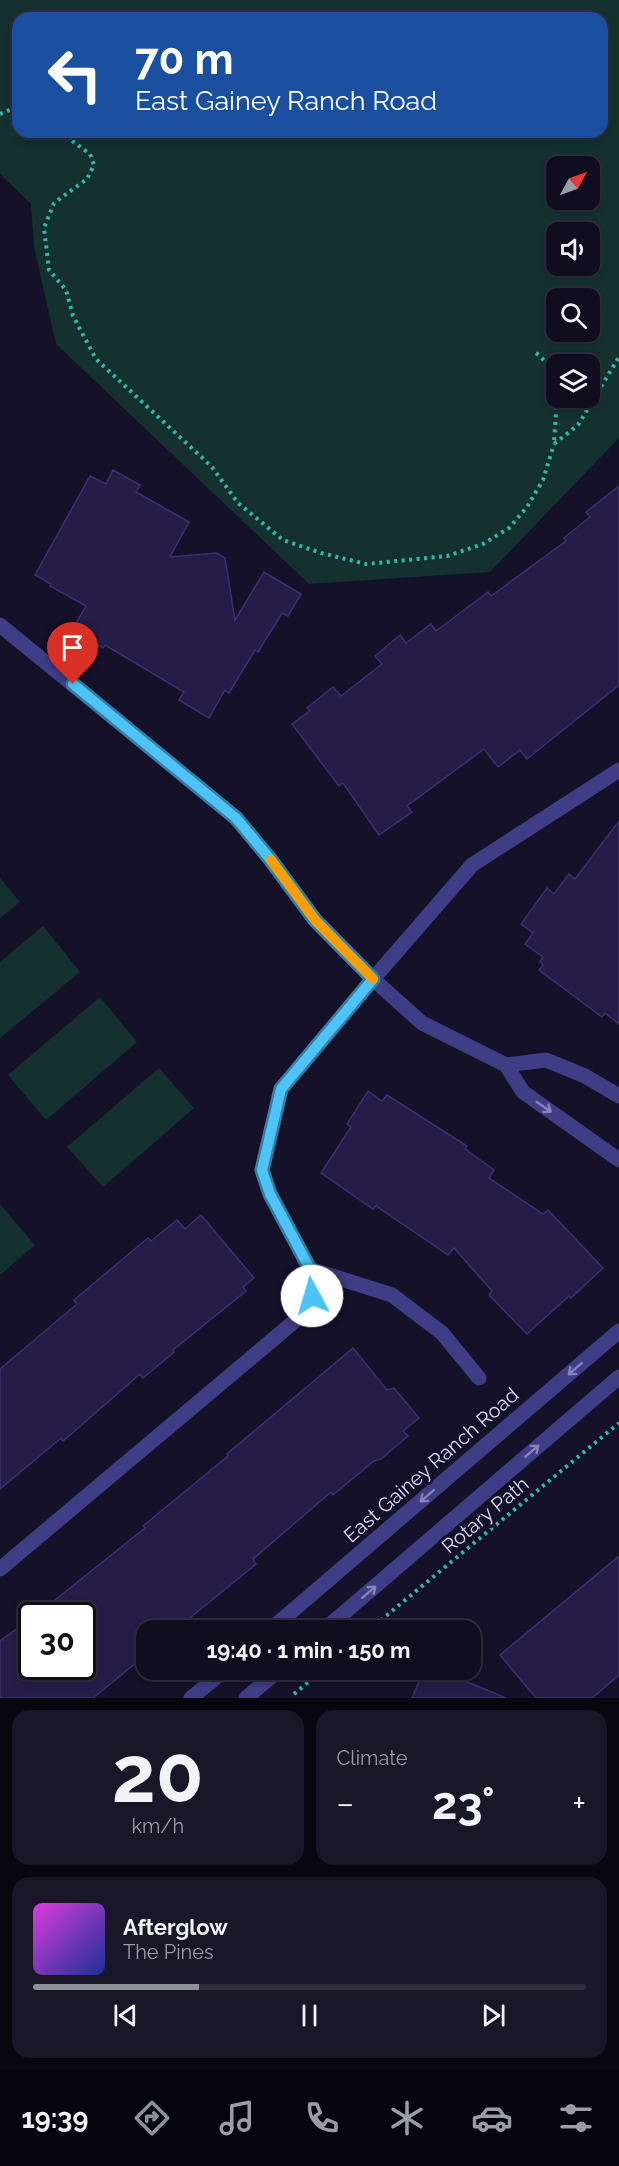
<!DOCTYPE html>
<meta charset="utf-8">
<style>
:root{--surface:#0f0d1e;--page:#181627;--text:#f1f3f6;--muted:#9b9ca4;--line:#2f2d3c;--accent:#8c9099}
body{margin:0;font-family:Raleway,sans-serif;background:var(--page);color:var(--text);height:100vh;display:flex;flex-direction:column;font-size:22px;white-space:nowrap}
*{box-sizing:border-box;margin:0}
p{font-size:20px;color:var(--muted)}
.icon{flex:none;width:33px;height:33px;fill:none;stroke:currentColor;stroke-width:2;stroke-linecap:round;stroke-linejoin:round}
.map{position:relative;height:1698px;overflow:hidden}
.side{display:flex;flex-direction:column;gap:12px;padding:12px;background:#080710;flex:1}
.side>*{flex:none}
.top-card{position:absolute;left:12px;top:12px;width:596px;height:126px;border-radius:18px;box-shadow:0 3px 9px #0003,0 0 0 2px var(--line);background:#1a4fa0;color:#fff;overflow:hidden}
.needle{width:39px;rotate:50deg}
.tools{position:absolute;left:546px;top:156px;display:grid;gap:12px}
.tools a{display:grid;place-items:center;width:54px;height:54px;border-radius:12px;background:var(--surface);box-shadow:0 3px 9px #0003,0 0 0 2px var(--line);font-size:30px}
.speed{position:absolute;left:18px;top:1602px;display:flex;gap:12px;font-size:30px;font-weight:700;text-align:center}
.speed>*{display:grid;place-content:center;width:78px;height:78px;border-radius:50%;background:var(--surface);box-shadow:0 3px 9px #0003,0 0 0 2px var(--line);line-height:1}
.speed .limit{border:3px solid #111;border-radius:9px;background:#fff;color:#111}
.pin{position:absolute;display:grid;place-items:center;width:51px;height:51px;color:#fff;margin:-62px -26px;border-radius:50% 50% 50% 0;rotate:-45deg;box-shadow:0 0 6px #0007}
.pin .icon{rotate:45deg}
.me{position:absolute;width:66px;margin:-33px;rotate:354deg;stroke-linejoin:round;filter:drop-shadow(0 0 4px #0008)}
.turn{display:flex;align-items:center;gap:21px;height:126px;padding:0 24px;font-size:27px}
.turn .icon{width:78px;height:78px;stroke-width:2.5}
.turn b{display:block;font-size:42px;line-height:51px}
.big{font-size:45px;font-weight:700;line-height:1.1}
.side .tile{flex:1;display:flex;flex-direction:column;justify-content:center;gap:9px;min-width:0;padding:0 21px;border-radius:18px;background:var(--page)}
.side .dial{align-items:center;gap:0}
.dial b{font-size:78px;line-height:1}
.song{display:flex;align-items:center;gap:18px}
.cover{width:72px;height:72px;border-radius:9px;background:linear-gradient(135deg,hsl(300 70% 55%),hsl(230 70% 35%))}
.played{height:6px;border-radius:3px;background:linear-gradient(90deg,var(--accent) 30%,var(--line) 30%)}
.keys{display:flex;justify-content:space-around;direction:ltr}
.heat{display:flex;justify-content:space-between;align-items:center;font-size:33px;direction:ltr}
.side .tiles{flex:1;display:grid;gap:12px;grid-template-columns:1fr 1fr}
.tile:last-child{grid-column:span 2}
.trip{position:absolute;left:136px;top:1620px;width:345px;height:60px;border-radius:18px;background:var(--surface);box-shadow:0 3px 9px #0003,0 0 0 2px var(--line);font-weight:700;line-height:60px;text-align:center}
.menu{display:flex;height:96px;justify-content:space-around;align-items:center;background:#06050c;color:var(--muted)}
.menu .icon{width:42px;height:42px}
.menu .active{color:var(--accent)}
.menu b{font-size:27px;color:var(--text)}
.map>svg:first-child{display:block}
.green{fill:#143130;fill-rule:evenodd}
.building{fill:#251d48;stroke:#3c3073;stroke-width:1.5}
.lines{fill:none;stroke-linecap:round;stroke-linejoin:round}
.path{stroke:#34b6ac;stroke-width:4;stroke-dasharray:3 4.5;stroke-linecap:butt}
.minor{stroke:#3f3d85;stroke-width:15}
.oneway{stroke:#8683bb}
.route-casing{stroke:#337fa1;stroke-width:15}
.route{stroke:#4fc3f7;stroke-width:10}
.slow{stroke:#f59e0b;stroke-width:10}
.labels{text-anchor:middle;stroke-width:6;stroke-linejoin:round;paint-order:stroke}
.street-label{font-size:20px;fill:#dcd9fe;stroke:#141128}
</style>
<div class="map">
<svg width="619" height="1698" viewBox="0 0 619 1698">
<rect width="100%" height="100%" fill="#141128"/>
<g class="green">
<path d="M0,0H619V438L490,572L309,584L56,344L34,247L31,204L0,174ZM18,18H602V132H18ZM556,166H590V200H556ZM556,232H590V266H556ZM556,298H590V332H556ZM556,364H590V398H556Z"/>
<polygon points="0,878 20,902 0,918"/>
<polygon points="43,926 80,972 0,1038 0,962"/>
<polygon points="100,997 137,1042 46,1120 8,1075"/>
<polygon points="159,1068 194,1108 103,1187 67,1147"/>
<polygon points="0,1204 35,1245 0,1275"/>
</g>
<g class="building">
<polygon points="113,470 140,485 136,492 189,522 170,557 217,553 225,558 235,620 264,572 301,594 288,616 282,613 258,652 255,650 229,693 225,690 209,718 179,700 184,692 105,645 103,648 72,630 86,606 50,586 51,584 35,575 90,476 106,484"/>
<polygon points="619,486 619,685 527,759 520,750 498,767 484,749 407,806 412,812 379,835 343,783 339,786 292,724 310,711 307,708 333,687 341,696 382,664 375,656 400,635 406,643 431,624 436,631 488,592 491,596 566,541 564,538 590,517 586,512"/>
<polygon points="619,821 619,1024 605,1013 602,1017 539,970 543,965 540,962 543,957 525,944 533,933 521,924 547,888 554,894 569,874 575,879"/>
<polygon points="368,1091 382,1101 387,1095 467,1146 465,1149 494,1170 489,1178 543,1214 548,1210 603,1268 571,1298 569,1296 527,1334 489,1295 492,1291 454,1248 448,1255 376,1206 373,1209 321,1173 351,1127 347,1124"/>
<polygon points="201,1215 254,1278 243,1287 246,1291 173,1350 174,1352 143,1378 140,1374 63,1441 61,1438 0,1489 0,1369 77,1304 74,1300 148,1238 151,1241 177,1220 185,1229"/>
<polygon points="353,1348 387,1390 394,1388 419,1418 403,1431 408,1436 381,1459 374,1461 333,1495 331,1492 253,1559 256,1564 175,1630 147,1630 147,1654 93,1698 0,1698 0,1641 32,1618 32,1666 82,1666 82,1616 35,1616 145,1528 143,1526 228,1456 227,1454"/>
<polygon points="619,1556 619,1675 592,1698 536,1698 500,1655"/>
<polygon points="424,1670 439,1670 506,1698 412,1698"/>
</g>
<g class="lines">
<g class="path">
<polyline points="0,114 10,110 18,112"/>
<polyline points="60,132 90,154 94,165 87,179 54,203 44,228 49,270 66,290 73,316 96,359 212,467 238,503 283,540 321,553 366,564 447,556 483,544 509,528 527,507 543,480 554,444"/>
<path d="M536,353C564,373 555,415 554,444L578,425L619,357"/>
<polyline points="369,1630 619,1423"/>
<polyline points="294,1694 323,1670"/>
</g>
<g class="minor">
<polyline points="0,625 236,818 270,859 315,920 373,979 422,1023 506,1065 523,1092 619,1160"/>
<polyline points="506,1065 546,1060 585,1076 619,1096"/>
<polyline points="310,1269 392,1295 442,1333 479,1378"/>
<polyline points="0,1569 302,1315 312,1296 310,1269 270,1194 262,1170 281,1089 373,979 472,865 619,770"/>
<polyline points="270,1630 619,1331"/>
<polyline points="324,1630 619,1377"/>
<polyline points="191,1698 225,1670"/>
<polyline points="246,1698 279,1670"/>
</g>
</g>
<defs><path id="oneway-shaft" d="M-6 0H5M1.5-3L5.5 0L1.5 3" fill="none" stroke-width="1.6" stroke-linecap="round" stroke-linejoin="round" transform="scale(1.5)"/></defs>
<g class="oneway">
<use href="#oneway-shaft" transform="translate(544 1107) rotate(35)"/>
<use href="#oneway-shaft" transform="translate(575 1369) rotate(139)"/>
<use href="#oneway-shaft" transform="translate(532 1451) rotate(-41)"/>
<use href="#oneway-shaft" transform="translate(427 1496) rotate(139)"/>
<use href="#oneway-shaft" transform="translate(369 1592) rotate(-41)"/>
</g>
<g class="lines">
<g class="route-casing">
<polyline id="route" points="73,684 236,818 270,859 315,920 373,979 281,1089 262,1170 270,1194 310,1269 312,1296"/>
</g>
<use href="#route" class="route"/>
<polyline class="slow" points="271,860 315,920 373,979"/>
</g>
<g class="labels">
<g class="street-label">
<text transform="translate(431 1465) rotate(-41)" y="7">East Gainey Ranch Road</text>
<text transform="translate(485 1515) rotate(-40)" y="7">Rotary Path</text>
</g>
</g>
</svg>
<div class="tools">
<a><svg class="needle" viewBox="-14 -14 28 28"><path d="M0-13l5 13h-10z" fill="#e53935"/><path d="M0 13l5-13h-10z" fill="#9b9ca4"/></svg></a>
<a><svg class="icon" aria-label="sound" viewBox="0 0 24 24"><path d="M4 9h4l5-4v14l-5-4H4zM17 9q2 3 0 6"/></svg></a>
<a><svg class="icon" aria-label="search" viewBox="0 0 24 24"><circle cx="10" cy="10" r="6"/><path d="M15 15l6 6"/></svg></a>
<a><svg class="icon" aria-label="layers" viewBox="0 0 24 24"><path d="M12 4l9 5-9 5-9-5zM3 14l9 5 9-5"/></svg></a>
</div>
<div class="speed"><div class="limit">30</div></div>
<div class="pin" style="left:73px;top:684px;background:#d93025"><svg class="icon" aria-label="arrive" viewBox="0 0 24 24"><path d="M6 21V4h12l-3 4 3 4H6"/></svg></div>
<svg class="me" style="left:312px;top:1296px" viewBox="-20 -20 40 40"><circle r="19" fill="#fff"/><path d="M0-13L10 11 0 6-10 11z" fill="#4fc3f7"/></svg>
<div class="trip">19:40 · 1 min · 150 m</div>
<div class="top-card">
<div class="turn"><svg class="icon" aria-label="left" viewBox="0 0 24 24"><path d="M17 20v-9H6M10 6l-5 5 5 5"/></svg><div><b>70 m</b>East Gainey Ranch Road</div></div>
</div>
</div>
<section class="side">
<div class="tiles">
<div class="tile dial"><b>20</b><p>km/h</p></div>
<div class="tile"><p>Climate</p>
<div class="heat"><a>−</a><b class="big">23°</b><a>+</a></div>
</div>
<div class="tile">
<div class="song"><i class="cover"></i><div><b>Afterglow</b><p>The Pines</p></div></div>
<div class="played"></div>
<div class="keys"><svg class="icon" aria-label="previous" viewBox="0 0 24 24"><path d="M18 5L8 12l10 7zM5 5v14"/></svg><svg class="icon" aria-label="pause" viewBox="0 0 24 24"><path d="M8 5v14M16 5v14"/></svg><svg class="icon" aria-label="next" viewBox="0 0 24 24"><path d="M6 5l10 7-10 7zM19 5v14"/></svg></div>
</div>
</div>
</section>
<nav class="menu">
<b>19:39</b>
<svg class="icon active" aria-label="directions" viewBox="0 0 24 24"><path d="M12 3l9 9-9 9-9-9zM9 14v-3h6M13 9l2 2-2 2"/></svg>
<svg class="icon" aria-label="music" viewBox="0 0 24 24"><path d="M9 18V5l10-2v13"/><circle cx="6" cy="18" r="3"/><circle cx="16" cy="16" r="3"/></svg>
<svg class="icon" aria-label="phone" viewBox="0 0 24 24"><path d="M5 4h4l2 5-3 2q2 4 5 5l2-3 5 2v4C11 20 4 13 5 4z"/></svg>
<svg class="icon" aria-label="climate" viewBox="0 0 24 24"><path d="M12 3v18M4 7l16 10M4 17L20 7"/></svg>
<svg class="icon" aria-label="car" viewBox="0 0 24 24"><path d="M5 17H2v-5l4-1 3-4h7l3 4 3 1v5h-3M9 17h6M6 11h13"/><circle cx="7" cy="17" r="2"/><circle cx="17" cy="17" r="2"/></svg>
<svg class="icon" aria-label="filters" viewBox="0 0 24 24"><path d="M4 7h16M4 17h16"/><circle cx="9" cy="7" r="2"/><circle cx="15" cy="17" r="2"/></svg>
</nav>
